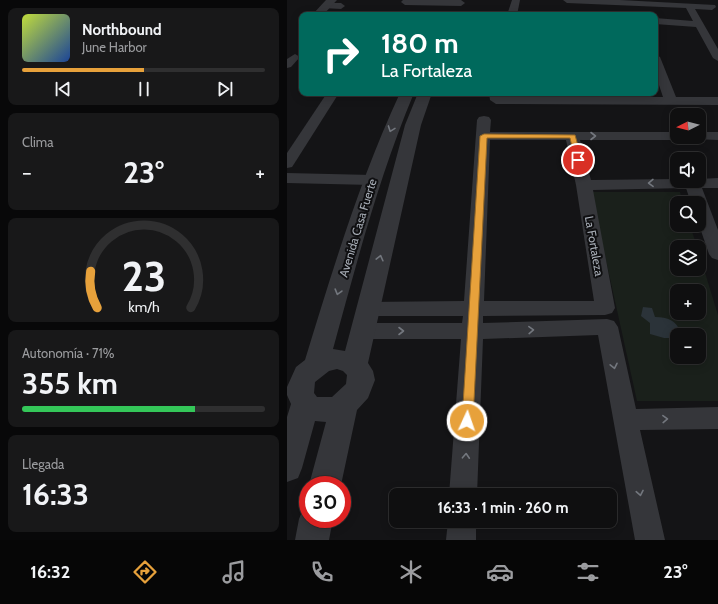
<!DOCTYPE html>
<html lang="es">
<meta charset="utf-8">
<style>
:root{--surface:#0f0f10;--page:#181819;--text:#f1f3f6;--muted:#9b9c9f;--line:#2f2f30;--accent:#e7a13b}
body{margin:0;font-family:Cabin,sans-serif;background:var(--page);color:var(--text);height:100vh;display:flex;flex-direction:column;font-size:15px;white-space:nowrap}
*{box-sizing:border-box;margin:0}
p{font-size:13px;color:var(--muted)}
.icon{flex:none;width:22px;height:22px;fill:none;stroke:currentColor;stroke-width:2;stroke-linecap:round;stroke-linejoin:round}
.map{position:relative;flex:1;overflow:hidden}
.details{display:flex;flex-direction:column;gap:8px;padding:8px;background:#080809;width:287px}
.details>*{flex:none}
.top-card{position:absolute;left:12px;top:12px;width:359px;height:84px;border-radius:8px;box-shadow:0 2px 10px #0003,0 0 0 1px var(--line);background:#00695c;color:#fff;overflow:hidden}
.needle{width:26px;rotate:264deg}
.controls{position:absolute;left:383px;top:108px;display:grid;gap:8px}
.controls a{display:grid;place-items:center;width:36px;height:36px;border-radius:8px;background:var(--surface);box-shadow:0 2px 10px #0003,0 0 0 1px var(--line);font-size:20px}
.speed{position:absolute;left:12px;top:476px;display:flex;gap:8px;font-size:20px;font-weight:700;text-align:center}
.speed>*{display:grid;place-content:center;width:52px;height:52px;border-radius:50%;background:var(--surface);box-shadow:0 2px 10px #0003,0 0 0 1px var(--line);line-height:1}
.speed .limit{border:6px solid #d22;background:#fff;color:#111}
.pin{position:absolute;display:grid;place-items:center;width:34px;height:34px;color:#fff;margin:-17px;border:2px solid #fff;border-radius:50%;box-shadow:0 1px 4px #0007}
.me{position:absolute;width:44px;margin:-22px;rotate:3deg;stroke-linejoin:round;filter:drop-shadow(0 0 3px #0008)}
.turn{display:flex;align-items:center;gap:14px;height:84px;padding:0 16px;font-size:18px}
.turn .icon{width:52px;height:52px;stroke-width:2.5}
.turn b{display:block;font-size:28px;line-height:34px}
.big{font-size:30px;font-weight:700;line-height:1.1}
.details .card{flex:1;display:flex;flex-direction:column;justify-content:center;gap:6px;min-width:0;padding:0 14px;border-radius:8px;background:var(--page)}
.details .dial{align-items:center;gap:0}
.dial svg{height:104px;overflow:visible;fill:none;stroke:var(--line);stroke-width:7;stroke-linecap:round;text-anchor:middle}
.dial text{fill:var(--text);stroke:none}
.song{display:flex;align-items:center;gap:12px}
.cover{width:48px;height:48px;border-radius:6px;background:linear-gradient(135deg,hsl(70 70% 55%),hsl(220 70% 35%))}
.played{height:4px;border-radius:2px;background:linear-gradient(90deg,var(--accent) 50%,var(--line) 50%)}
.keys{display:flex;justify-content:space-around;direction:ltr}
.heat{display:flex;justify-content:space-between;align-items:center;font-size:22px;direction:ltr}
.charge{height:6px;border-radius:3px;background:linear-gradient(90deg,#34c759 71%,var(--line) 0)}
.trip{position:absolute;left:102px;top:488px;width:228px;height:40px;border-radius:8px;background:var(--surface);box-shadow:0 2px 10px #0003,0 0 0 1px var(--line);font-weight:700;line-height:40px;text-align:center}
.dock{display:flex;height:64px;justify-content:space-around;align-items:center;background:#060606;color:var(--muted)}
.dock .icon{width:28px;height:28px}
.dock .on{color:var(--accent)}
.dock b{font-size:18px;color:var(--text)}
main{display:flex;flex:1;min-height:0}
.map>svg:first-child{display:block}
.green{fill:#1a201b;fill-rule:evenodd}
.water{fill:#2b3339}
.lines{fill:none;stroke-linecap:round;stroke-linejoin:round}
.minor{fill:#35363a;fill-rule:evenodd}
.tertiary{fill:#35363a;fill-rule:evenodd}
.oneway{stroke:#73777e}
.route{fill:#e7a13b;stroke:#966926}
.labels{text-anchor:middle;stroke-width:4;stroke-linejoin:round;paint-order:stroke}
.street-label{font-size:12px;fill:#a6acb5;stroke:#0f0f11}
</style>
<main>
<section class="details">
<div class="card">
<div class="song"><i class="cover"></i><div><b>Northbound</b><p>June Harbor</p></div></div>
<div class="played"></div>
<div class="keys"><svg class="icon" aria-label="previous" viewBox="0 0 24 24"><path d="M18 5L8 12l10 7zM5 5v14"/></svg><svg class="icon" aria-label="pause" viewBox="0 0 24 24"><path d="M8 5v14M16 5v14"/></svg><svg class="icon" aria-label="next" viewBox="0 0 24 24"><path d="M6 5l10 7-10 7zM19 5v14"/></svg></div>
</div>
<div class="card"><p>Clima</p>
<div class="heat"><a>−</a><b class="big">23°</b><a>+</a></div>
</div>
<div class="card dial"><svg viewBox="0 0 100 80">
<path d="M14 69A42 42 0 1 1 86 69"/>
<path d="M14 69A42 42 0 0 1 9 41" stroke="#e7a13b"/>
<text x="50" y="56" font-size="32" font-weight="700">23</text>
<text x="50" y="72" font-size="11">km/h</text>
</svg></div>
<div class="card"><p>Autonomía · 71%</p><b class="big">355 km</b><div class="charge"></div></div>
<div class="card"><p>Llegada</p><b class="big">16:33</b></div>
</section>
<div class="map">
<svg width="431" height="540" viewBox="0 0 431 540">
<rect width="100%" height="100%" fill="#141416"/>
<path class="green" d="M304,192H393L396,203H390V225H403L410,247H390V269H412V253L431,315V401H350ZM390,291H412V313H390ZM390,335H412V357H390Z"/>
<path class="water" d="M356,307L365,308L368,317C381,317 389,320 394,333L388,338H377L363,334V323L354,316Z"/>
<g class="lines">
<g class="minor">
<polygon points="116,0 174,0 178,3 174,6 118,5 114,2"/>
<polygon points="225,0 233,0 230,15 220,15"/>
<polygon points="276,0 333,0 428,5 429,7 425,10 408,9 431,49 431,61 426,58 409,27 368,24 368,18 406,21 399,8 280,3"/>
<polygon points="39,3 54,3 58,6 54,9 36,8 36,4"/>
<polygon points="8,54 13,57 4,67 0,68 0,59"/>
<polygon points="368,54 373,57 389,97 431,97 431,105 209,104 203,100 202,93 214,93 215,96 376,97 368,73"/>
<polygon points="40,93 52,93 7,164 5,167 0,168 0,153"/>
<path d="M197,116L202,117L204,120L203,132H390V137H396L390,140H293L304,180L390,179V181H412V179L431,178V188H415L431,230V260L425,258L422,254L412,225V203H404L399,188L306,190L328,308L325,313L318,315L196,316V323L320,319L327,321L331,327L349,409L431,407V429L353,430L378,540H348L311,335L196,339L190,495H162L174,339H75L67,337L64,331L67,325L75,323H175L176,316H80L73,314L70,309L73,304L80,302L177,301L190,120L192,117ZM203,140H279L289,185L307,301H197Z"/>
<polygon points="412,132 431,132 431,140 407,139 406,137 412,137"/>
<polygon points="0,173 85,175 90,177 93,180 90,183 85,185 0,183"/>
<polygon points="161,521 189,521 189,540 159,540"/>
</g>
<g class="tertiary">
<polygon points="39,0 50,0 36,15 25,15"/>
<path d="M113,93H127C92,176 70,262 46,349L58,351L118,125L131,93H145L134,125L81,363L86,371L88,380L81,398L70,410L54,485H22L39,422L28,421L15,468L11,478L0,482V417L4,404L0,395V387L9,367L18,360C46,269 73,179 113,93ZM50,369L56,371L60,375L59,384L45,397H30L27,393L28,382L42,371Z"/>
<polygon points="21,506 21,519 46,519 42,540 8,540 12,519 17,507"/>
</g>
</g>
<defs><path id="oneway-chevron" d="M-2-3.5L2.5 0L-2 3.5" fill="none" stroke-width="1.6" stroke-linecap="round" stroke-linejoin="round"/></defs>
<g class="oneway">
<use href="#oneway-chevron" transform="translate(104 129) rotate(110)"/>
<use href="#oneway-chevron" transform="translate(306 136)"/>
<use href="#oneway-chevron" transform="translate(364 183) rotate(179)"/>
<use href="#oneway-chevron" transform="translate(93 258) rotate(-76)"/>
<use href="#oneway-chevron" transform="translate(51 292) rotate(106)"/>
<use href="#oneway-chevron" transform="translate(244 330) rotate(-2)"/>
<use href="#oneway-chevron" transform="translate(114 331)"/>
<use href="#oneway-chevron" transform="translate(327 366) rotate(78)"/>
<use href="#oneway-chevron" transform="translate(378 419) rotate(-2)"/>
<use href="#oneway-chevron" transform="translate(179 456) rotate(-87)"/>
<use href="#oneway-chevron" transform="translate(353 493) rotate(79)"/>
</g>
<polygon class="route" points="197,134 288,135 295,160 291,163 288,160 283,138 200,138 186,421 185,424 180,426 176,424 175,421 193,136"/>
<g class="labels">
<g class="street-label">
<text transform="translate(71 228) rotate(-73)" y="4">Avenida Casa Fuerte</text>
<text transform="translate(307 246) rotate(80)" y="4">La Fortaleza</text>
</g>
</g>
</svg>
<div class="controls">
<a><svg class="needle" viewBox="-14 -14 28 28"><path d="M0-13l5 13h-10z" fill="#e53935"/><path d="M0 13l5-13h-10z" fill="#9b9c9f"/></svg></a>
<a><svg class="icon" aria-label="sound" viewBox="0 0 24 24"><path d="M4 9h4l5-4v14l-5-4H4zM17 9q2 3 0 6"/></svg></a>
<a><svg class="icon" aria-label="search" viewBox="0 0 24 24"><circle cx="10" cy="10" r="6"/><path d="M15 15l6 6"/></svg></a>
<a><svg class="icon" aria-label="layers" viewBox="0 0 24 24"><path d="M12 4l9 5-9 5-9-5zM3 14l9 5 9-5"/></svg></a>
<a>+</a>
<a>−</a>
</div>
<div class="speed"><div class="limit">30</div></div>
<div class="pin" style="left:291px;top:160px;background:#d93025"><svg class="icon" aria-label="arrive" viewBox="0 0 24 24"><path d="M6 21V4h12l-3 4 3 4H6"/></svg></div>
<svg class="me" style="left:180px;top:421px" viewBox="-20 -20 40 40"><circle r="17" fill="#e7a13b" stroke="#fff" stroke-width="3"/><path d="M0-11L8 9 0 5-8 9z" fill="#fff"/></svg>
<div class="trip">16:33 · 1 min · 260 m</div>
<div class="top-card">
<div class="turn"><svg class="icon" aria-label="right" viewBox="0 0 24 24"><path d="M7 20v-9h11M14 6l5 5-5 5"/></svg><div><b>180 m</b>La Fortaleza</div></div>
</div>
</div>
</main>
<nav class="dock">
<b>16:32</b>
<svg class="icon on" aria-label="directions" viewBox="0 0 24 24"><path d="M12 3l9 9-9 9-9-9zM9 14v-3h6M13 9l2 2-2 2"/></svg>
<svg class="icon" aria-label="music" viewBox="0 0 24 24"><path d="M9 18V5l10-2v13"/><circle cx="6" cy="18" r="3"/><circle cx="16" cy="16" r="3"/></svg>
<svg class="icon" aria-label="phone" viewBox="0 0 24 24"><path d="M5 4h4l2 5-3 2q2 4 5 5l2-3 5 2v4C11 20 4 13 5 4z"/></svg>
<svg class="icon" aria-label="climate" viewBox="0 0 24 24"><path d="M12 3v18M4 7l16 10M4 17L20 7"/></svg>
<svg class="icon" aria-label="car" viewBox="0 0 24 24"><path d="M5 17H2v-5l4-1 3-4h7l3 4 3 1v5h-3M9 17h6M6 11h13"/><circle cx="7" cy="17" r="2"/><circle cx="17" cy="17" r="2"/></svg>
<svg class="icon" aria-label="filters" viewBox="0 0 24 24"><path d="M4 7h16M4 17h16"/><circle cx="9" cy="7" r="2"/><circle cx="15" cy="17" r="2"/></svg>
<b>23°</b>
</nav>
